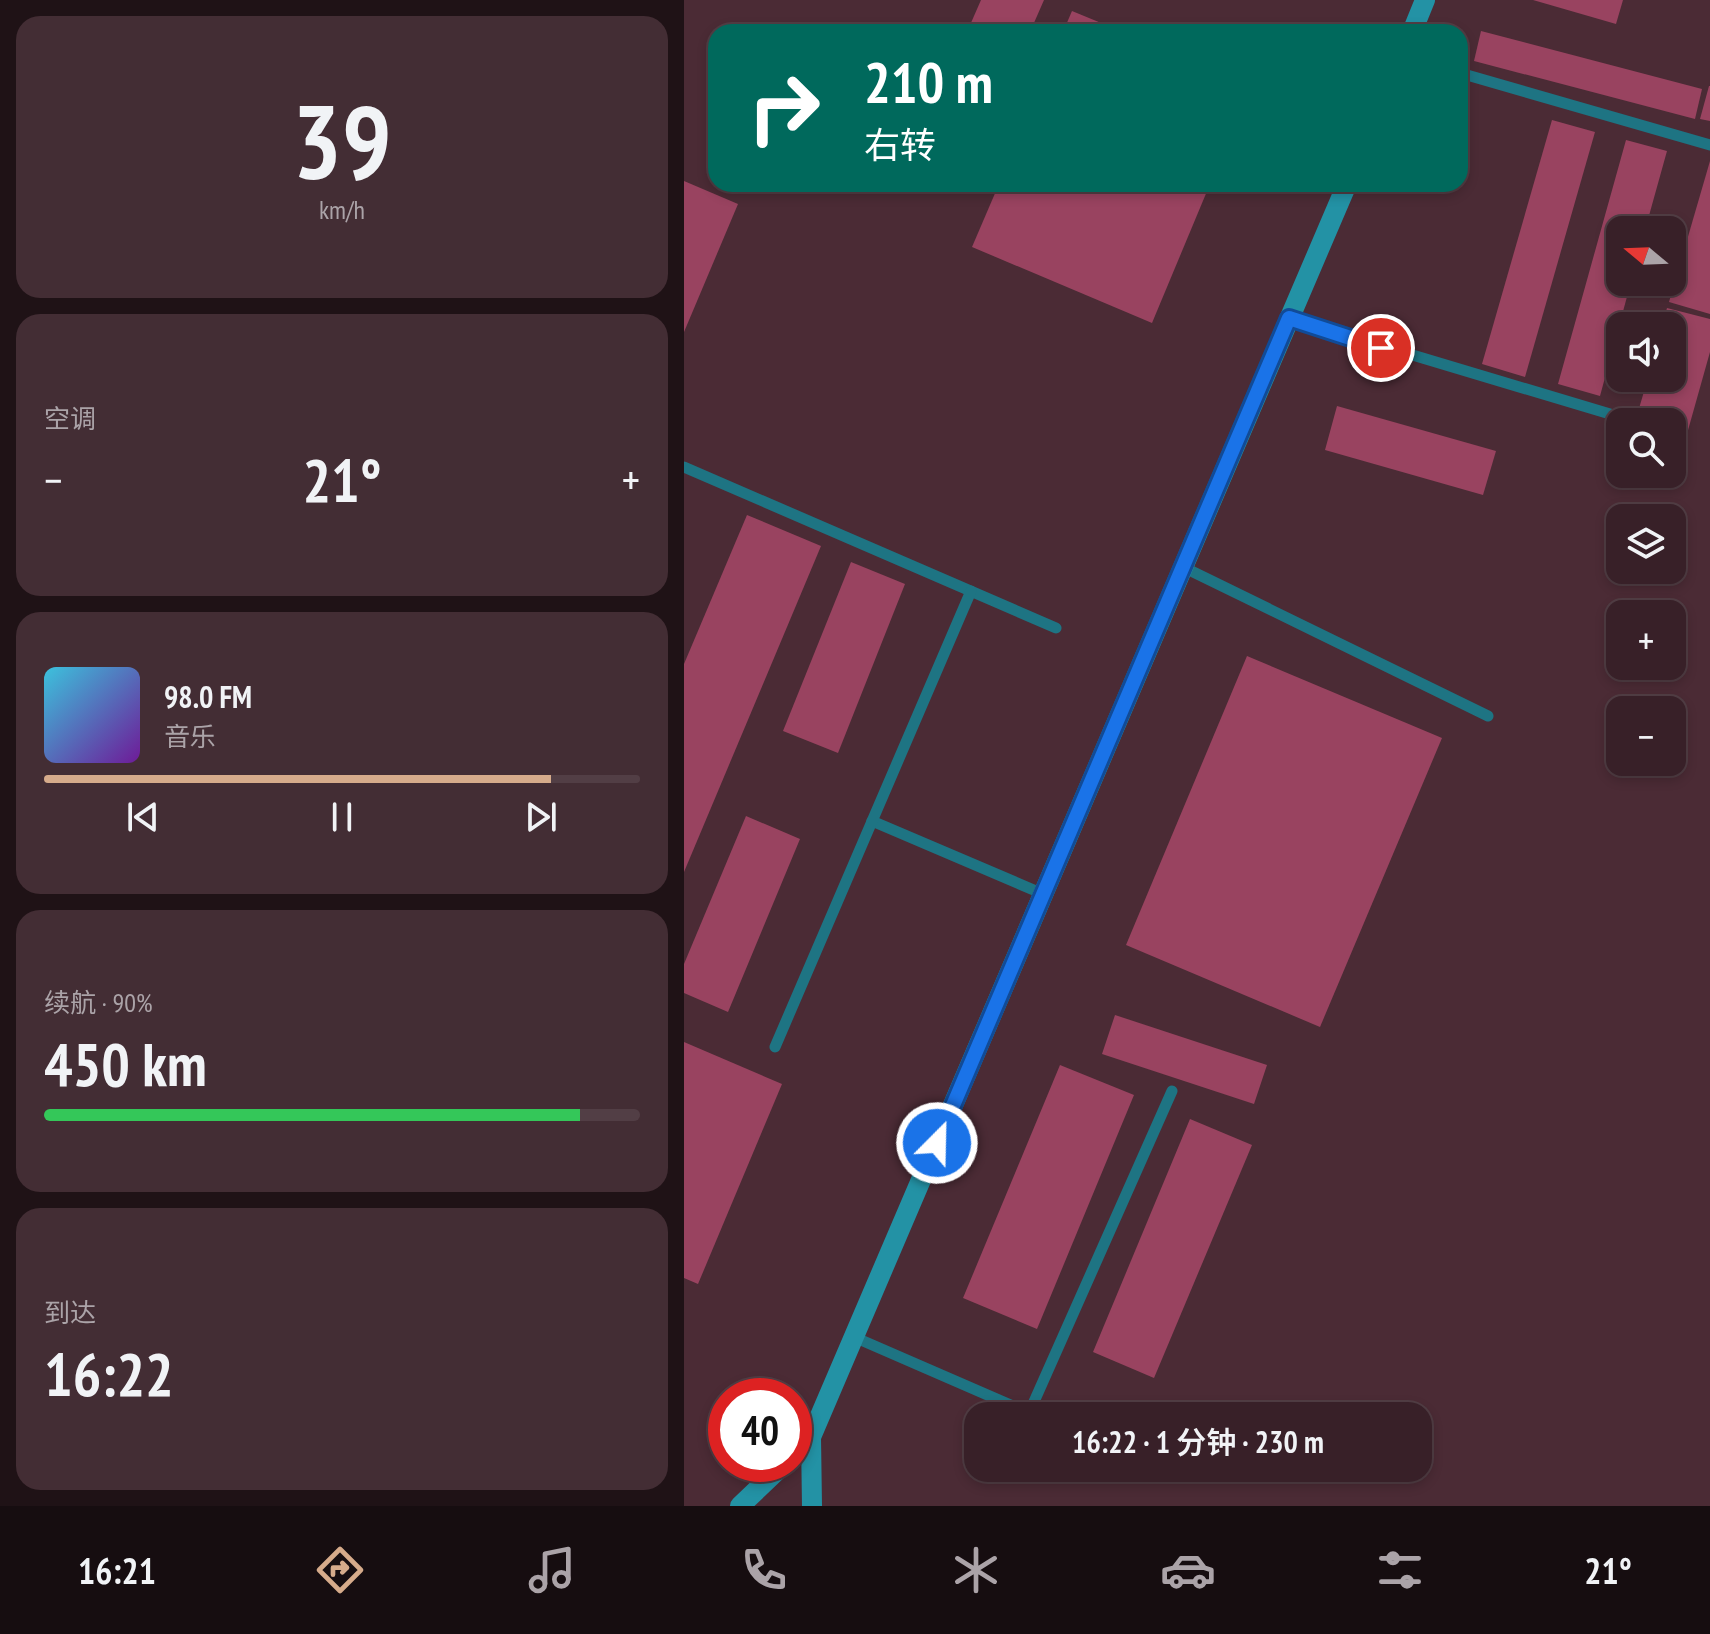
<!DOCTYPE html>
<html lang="zh">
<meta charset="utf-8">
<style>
:root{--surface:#382028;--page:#432d34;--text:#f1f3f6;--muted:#aba3a8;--line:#523e45;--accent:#d6ab8b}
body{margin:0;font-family:"PT Sans Narrow","Noto Sans SC",sans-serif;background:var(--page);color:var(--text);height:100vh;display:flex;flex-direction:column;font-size:30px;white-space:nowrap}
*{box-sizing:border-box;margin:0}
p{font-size:26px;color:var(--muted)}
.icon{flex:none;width:44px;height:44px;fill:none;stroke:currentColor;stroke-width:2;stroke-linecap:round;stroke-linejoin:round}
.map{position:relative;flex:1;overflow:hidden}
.details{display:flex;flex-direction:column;gap:16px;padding:16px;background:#1f1216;width:684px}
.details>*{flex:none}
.banner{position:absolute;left:24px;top:24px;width:760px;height:168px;border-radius:24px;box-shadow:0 4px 12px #0003,0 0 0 2px var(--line);background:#00695c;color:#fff;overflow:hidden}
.needle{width:52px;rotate:289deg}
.fabs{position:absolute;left:922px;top:216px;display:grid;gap:16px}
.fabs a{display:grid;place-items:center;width:80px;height:80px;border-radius:16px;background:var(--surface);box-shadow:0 4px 12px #0003,0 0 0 2px var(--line);font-size:40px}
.speed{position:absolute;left:24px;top:1378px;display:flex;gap:16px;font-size:40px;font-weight:700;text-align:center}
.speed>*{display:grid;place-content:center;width:104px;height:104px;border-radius:50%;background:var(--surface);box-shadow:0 4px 12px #0003,0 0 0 2px var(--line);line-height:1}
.speed .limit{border:12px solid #d22;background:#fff;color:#111}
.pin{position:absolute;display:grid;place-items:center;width:68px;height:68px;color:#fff;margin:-34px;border:4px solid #fff;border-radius:50%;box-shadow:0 2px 8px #0007}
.me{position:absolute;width:88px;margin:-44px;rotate:23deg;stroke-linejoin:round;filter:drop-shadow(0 0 6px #0008)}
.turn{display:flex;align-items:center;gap:28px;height:168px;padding:0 24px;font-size:36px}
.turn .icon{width:104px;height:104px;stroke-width:2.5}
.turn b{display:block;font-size:56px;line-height:68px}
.big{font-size:60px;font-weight:600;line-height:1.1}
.details .widget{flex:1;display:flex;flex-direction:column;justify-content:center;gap:12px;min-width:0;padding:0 28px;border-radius:24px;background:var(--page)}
.details .dial{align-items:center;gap:0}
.dial b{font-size:104px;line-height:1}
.song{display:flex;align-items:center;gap:24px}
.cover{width:96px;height:96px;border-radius:12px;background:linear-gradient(135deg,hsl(190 70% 55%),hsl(280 70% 35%))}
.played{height:8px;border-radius:4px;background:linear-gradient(90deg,var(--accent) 85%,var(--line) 85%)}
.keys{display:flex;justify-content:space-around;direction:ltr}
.heat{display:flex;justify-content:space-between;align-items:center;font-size:44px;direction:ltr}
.charge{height:12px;border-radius:6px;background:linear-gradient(90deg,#34c759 90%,var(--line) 0)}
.trip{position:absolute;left:280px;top:1402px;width:468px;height:80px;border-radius:24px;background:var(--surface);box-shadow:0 4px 12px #0003,0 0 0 2px var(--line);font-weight:600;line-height:80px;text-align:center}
.tabs{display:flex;height:128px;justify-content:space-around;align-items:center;background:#160d10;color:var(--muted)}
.tabs .icon{width:56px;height:56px}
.tabs .current{color:var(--accent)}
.tabs b{font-size:36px;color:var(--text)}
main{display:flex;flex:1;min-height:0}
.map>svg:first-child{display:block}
.building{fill:#994360}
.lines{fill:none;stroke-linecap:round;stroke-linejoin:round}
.lane{stroke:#1e7483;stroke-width:11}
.secondary{stroke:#2392a5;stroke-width:20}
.route-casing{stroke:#114b97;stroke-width:20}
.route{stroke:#1a73e8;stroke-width:14}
</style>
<main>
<section class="details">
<div class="widget dial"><b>39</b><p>km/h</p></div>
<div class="widget"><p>空调</p>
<div class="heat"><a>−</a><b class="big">21°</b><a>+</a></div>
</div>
<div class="widget">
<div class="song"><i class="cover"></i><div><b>98.0 FM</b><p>音乐</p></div></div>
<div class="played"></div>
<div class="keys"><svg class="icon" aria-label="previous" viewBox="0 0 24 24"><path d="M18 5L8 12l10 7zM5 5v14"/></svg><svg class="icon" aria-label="pause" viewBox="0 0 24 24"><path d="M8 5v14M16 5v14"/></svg><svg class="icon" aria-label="next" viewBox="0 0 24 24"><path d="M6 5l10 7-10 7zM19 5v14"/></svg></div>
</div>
<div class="widget"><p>续航 · 90%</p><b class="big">450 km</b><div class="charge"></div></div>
<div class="widget"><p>到达</p><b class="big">16:22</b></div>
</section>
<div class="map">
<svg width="1026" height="1506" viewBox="0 0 1026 1506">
<rect width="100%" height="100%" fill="#4b2b35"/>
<g class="building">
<polygon points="297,0 360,0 346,32 283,32"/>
<polygon points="849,0 939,0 932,24"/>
<polygon points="388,11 439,32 379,32"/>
<polygon points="797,31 1018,89 1011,119 790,61"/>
<polygon points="1025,86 1026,86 1026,121 1016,119"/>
<polygon points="868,120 911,132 841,377 798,364"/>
<polygon points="942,140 983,151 961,230 936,230 936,282 947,282 916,396 874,384"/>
<polygon points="1026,161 1026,314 985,302"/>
<polygon points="0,181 54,204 0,332"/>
<polygon points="315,184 526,184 468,323 288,247"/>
<polygon points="983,308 1026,319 1026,352 990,480 972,475 988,474 988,422 951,422 964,378 988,378 988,326 978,326"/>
<polygon points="653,406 812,451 799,495 641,450"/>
<polygon points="63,515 137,546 0,872 0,664"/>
<polygon points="167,562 221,584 154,753 99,731"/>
<polygon points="563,656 758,738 636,1027 442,945"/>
<polygon points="62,816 116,839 44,1012 0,993 0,964"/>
<polygon points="431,1015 583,1065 570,1104 418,1054"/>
<polygon points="0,1042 98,1084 14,1284 0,1278"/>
<polygon points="376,1065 450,1095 353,1329 279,1298"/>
<polygon points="506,1119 568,1145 470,1378 409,1352"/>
</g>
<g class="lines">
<g class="lane">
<polyline points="776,73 1026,145"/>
<polyline points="605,318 936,417"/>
<polyline points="0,467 372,628"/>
<polyline points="499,567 804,716"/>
<polyline points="188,821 359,894"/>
<polyline points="91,1047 287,591"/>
<polyline points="170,1337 345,1413 488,1091"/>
</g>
<g class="secondary">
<polyline points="728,32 741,0"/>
<polyline points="127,1437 128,1506"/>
<polyline points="110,1454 127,1437 663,184"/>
<polyline points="56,1506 100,1464"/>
</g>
</g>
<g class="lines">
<g class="route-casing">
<polyline id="route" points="253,1143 605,318 697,348"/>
</g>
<use href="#route" class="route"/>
</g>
</svg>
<div class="fabs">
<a><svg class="needle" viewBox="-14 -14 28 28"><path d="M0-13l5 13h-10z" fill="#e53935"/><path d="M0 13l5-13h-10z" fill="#aba3a8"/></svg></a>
<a><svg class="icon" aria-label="sound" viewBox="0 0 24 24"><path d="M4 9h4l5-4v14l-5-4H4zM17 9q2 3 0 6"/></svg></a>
<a><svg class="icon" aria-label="search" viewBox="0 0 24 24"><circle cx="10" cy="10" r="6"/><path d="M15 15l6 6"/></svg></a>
<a><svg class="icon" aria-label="layers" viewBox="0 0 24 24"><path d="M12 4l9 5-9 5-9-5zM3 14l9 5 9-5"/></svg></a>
<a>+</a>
<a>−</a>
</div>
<div class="speed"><div class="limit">40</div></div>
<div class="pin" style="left:697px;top:348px;background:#d93025"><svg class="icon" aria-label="arrive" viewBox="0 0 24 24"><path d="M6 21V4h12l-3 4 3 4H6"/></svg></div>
<svg class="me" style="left:253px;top:1143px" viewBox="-20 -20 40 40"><circle r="17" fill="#1a73e8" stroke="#fff" stroke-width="3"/><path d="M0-11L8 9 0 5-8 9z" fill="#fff"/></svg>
<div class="trip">16:22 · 1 分钟 · 230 m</div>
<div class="banner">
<div class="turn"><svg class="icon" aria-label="right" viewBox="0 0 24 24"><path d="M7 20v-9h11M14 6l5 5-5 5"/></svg><div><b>210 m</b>右转</div></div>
</div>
</div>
</main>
<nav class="tabs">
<b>16:21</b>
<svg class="icon current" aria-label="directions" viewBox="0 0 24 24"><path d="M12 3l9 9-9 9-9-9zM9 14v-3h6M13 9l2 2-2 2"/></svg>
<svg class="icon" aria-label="music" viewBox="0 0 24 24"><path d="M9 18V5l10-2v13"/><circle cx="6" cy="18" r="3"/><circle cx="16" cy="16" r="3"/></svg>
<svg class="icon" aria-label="phone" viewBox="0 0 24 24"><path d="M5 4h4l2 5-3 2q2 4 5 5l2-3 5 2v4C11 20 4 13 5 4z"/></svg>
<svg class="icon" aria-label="climate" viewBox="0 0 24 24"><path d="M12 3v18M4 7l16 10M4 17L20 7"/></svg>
<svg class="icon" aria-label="car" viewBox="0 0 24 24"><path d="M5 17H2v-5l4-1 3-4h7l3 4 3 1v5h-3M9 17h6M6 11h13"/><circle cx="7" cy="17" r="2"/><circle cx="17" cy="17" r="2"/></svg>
<svg class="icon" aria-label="filters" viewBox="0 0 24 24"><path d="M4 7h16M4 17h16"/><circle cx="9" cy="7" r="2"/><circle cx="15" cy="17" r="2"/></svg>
<b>21°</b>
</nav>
